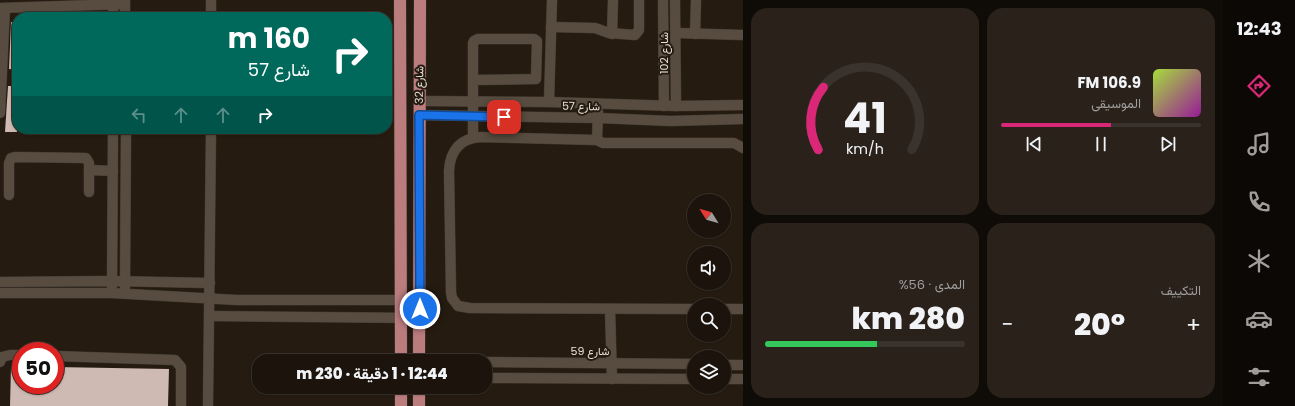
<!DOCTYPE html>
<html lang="ar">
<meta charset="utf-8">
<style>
:root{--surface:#1c140c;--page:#29211a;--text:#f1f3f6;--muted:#a09e9d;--line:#3a332d;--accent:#db2777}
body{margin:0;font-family:Poppins,Vazirmatn,sans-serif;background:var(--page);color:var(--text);direction:rtl;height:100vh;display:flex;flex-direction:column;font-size:15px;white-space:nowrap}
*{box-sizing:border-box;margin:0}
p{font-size:13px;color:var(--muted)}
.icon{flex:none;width:22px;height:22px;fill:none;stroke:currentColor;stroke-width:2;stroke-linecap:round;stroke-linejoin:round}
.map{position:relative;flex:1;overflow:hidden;direction:ltr}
.panel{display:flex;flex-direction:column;gap:8px;padding:8px;background:#0f0b07;width:480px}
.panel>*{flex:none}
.guide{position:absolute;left:12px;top:12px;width:380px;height:122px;border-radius:16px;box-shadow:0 1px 3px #0004,0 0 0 1px var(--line);direction:rtl;background:#00695c;color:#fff;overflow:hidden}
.needle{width:26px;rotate:307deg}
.buttons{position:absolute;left:687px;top:194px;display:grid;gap:8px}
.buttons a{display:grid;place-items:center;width:44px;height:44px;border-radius:50%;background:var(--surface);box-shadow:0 1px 3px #0004,0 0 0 1px var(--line);font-size:20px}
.speed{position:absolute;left:12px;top:342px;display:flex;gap:8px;font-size:20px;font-weight:700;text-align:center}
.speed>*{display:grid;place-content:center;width:52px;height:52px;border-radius:50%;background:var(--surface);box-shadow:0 1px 3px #0004,0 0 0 1px var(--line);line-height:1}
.speed .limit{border:6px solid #d22;background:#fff;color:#111}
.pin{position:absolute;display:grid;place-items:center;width:34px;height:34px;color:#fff;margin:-17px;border-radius:8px;box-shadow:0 2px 6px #0006}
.me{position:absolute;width:44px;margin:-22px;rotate:0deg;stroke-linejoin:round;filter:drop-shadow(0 0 3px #0008)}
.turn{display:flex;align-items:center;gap:14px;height:84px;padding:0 16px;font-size:18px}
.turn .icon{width:52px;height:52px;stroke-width:2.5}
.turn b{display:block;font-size:28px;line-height:34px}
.lanes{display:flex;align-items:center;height:38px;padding:0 16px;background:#0003;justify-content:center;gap:20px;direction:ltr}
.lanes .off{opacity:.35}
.big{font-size:30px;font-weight:800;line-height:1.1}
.panel .card{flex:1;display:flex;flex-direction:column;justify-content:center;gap:6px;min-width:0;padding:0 14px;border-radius:16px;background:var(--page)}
.panel .dial{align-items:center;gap:0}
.dial svg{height:104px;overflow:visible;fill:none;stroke:var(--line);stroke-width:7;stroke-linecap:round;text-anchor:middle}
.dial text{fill:var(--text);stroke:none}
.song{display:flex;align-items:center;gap:12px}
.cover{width:48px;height:48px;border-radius:6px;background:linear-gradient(135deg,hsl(80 70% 55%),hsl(300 70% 35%))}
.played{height:4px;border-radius:2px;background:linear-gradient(90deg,var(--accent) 55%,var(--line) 55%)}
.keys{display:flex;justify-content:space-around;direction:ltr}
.heat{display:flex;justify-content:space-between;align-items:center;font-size:22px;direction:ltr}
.charge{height:6px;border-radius:3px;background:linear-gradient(90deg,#34c759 56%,var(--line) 0)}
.panel .tiles{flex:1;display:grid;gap:8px;grid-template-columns:repeat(2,1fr)}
.trip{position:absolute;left:252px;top:354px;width:240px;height:40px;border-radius:16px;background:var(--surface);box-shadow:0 1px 3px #0004,0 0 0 1px var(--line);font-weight:800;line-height:40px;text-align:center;direction:rtl}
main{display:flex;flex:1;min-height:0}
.tabs{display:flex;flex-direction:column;width:72px;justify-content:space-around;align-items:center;background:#0b0805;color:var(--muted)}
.tabs .icon{width:28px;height:28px}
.tabs .current{color:var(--accent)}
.tabs b{font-size:18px;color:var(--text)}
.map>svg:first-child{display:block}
.building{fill:#ceb9b3}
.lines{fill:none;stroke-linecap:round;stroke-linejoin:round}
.minor-casing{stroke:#3e3731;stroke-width:11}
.major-casing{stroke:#3e3731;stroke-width:13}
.minor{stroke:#574c3f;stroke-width:10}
.major{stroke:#bb7c7e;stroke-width:12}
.route-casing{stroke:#114b97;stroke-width:10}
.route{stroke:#1a73e8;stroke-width:7}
.labels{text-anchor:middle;stroke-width:4;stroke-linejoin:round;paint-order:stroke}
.street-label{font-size:11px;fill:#ebe4dd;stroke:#251b10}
</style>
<main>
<nav class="tabs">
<b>12:43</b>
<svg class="icon current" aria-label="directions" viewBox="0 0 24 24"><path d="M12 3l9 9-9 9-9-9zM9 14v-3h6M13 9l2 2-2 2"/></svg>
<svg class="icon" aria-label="music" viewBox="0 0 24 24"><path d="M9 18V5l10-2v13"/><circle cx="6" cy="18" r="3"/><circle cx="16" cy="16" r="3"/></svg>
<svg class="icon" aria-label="phone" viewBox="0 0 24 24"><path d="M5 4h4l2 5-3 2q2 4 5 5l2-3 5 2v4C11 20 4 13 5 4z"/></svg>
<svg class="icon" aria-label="climate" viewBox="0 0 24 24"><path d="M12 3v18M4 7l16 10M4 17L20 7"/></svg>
<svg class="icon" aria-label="car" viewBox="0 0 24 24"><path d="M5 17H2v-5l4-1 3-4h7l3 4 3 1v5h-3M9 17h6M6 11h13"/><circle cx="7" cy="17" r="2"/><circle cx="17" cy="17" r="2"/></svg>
<svg class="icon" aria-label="filters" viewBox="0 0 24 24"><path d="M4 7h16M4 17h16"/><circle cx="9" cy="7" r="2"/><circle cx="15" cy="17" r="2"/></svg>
</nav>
<section class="panel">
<div class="tiles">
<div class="card">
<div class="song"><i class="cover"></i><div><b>106.9 FM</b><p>الموسيقى</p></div></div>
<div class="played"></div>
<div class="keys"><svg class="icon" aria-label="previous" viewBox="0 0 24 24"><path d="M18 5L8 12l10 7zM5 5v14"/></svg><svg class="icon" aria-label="pause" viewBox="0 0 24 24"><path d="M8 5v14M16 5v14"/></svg><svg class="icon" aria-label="next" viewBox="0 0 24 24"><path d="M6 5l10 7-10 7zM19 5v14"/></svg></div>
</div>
<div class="card dial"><svg viewBox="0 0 100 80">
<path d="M14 69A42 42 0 1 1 86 69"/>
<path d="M14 69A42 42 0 0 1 18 21" stroke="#db2777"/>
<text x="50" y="56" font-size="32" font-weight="700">41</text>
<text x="50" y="72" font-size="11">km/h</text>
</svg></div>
<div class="card"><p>التكييف</p>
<div class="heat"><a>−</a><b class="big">20°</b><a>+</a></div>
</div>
<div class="card"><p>المدى · 56%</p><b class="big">280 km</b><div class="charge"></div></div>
</div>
</section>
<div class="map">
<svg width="743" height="406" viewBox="0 0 743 406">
<rect width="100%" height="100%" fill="#251b10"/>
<g class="building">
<polygon points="11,22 17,23 17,70 9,69"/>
<polygon points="8,86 17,86 17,132 5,132"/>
<polygon points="11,366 21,366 21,385 55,385 55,367 169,369 168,406 10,406"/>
</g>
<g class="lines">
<g class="minor-casing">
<g id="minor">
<polyline points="125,0 125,17"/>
<polyline points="663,0 664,106"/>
<polyline points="675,0 676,106"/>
<polyline points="0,8 125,4"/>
<polyline points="113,17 113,0"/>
<polyline points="211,17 211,0"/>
<polyline points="551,27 595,28 609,33 635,35 639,30 639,0"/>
<polyline points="676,33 743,35"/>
<polyline points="612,34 613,0"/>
<polyline points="695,34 696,0"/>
<polyline points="419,101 549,102 676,106 743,105"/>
<polyline points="549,102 552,0"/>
<polyline points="0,113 5,8"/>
<polyline points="419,115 598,118 671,121 743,119"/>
<polyline points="473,137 473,43 474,41 478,39 534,39 537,41 536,79 473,80"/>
<polyline points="597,140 598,112"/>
<polyline points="89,170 113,171"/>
<polyline points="9,195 9,163 11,158 15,157 86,158 89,163 89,192"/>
<polyline points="0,282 112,281 210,283"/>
<polyline points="112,287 113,129"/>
<polyline points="125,287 126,129"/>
<polyline points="0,293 111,293 237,300 420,300"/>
<polyline points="610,309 612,379"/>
<path d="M694,309L470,308L458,306L452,298L451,292L449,171C450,150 461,138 481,137L597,140L603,143H734L743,148"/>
<polyline points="724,309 743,309"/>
<polyline points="209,316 420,318"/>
<polyline points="55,356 175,360 181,367 181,406"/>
<polyline points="0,362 2,357 10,355 21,355"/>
<polyline points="485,362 694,364"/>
<polyline points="724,365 743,365"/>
<polyline points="485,378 694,379"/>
<polyline points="724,379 743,379"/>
<polyline points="208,406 211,129"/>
</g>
</g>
<g class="major-casing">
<g id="major">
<polyline points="400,0 401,361"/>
<polyline points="419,361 420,0"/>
<polyline points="401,406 401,387"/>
<polyline points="419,406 419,387"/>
</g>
</g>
<use href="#minor" class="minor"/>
<use href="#major" class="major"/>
</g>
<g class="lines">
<g class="route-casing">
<polyline id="route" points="420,309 419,115 504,117"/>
</g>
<use href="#route" class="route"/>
</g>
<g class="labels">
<g class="street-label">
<text transform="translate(664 53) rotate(-90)" y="4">شارع 102</text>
<text transform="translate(419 85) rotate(-89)" y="4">شارع 32</text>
<text transform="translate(581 106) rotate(1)" y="4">شارع 57</text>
<text x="590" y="355">شارع 59</text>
</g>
</g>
</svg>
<div class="buttons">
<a><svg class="needle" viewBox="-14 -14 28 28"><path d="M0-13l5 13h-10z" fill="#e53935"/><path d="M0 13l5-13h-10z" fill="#a09e9d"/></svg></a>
<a><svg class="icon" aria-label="sound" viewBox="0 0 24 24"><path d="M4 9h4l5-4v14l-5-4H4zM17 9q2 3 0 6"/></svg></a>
<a><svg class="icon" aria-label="search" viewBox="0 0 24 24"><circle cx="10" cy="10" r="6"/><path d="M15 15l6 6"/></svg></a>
<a><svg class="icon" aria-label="layers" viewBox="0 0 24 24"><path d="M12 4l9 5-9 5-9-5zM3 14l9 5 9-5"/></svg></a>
</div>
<div class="speed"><div class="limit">50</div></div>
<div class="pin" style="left:504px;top:117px;background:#d93025"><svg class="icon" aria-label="arrive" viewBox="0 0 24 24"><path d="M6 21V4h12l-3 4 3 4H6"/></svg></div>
<svg class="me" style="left:420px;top:309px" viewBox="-20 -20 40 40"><circle r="17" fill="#1a73e8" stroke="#fff" stroke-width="3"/><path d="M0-11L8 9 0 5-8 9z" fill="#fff"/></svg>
<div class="trip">12:44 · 1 دقيقة · 230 m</div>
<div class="guide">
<div class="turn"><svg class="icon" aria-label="right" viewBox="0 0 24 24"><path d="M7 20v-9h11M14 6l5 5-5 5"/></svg><div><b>160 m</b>شارع 57</div></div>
<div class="lanes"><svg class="icon off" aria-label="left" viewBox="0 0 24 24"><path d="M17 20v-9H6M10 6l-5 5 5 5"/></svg><svg class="icon off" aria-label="ahead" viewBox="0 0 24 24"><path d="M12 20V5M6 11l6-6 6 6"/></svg><svg class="icon off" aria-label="ahead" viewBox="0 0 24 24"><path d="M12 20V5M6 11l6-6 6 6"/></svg><svg class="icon" aria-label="right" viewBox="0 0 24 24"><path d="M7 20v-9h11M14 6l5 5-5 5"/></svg></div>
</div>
</div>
</main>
